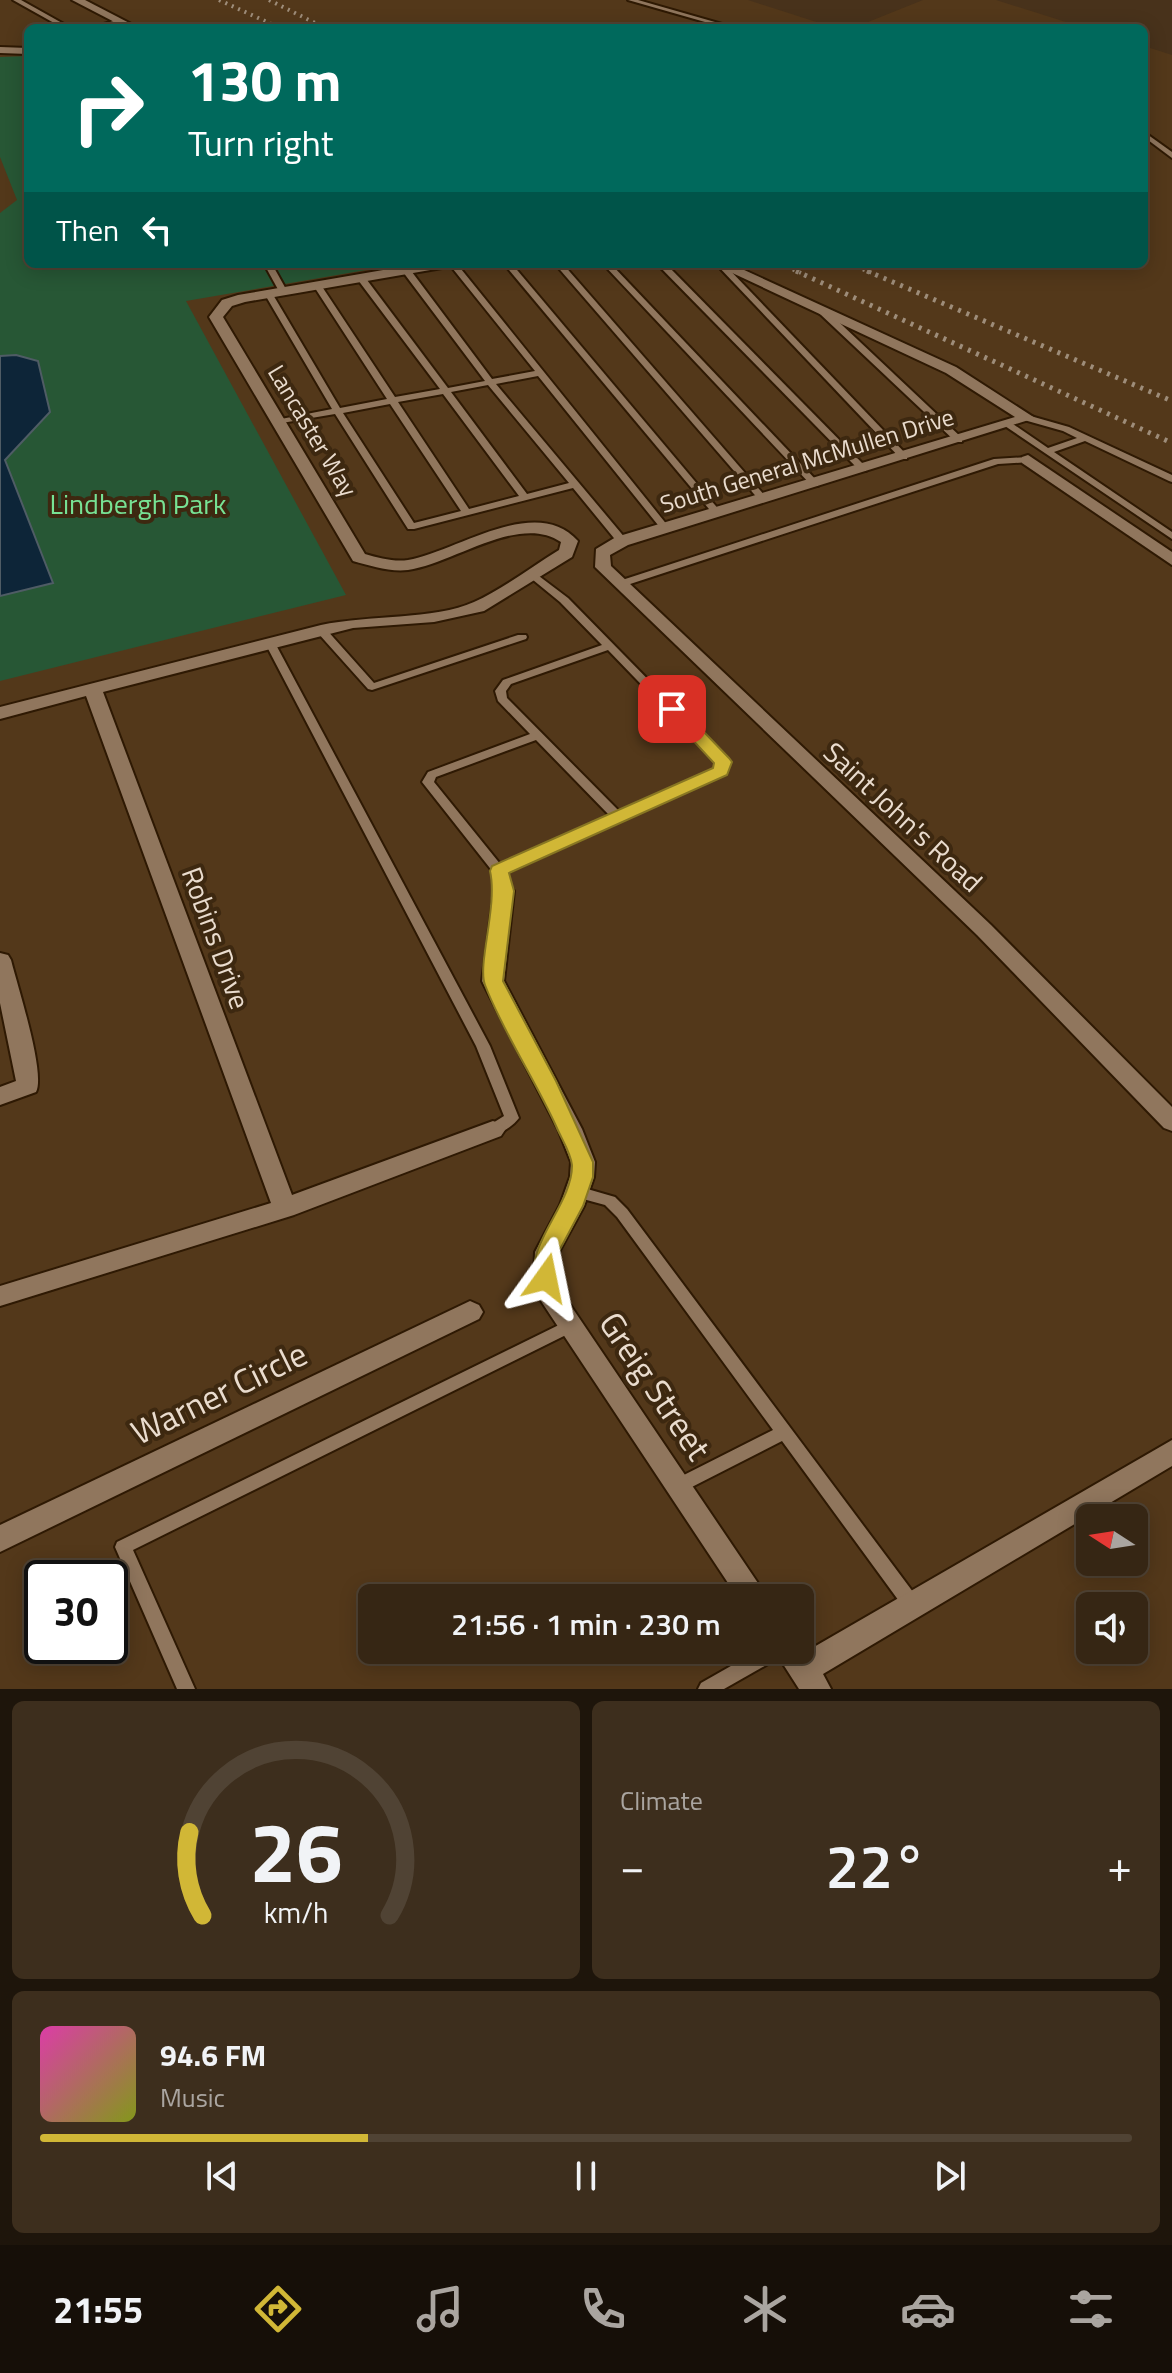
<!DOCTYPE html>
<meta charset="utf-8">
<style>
:root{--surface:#362614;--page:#3d2e1d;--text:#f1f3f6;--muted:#aaa5a0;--line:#504334;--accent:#d1b736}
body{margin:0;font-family:"Titillium Web",sans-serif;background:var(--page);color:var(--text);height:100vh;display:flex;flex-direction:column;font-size:30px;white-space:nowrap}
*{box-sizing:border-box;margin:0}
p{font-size:26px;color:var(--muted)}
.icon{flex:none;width:44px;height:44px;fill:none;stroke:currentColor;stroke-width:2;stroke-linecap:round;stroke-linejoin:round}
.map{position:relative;height:1689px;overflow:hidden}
.sheet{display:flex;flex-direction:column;gap:12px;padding:12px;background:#1e150b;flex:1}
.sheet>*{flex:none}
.banner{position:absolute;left:24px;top:24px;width:1124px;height:244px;border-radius:12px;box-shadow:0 4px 20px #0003,0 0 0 2px var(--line);background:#00695c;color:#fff;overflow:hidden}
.needle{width:52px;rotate:282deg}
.buttons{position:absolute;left:1076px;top:1504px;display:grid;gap:16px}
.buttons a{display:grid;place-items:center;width:72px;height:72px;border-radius:12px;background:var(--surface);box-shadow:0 4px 20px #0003,0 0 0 2px var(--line);font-size:40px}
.speed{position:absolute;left:24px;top:1560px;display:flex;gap:16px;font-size:40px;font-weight:700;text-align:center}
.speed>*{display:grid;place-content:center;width:104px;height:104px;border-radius:50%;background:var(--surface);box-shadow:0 4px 20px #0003,0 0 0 2px var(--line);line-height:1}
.speed .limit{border:4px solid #111;border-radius:12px;background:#fff;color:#111}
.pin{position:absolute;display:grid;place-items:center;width:68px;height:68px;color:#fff;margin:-34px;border-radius:16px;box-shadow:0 4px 12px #0006}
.me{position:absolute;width:88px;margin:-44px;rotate:12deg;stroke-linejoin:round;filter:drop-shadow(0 0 6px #0008)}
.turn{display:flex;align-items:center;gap:28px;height:168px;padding:0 32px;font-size:36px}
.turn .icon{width:104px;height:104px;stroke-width:2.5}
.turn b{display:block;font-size:56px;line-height:68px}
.then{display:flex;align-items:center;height:76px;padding:0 32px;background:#0003;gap:16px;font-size:30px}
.big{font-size:60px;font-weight:600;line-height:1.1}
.sheet .tile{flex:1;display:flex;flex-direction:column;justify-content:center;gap:12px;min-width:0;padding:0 28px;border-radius:12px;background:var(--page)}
.sheet .dial{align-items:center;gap:0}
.dial svg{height:208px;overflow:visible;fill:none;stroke:var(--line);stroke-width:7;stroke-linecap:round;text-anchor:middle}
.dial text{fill:var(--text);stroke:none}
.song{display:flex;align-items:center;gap:24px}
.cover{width:96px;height:96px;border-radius:12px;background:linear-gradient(135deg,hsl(320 70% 55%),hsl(70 70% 35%))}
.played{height:8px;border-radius:4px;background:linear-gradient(90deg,var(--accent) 30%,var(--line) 30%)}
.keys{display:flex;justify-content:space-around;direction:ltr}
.heat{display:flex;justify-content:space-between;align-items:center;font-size:44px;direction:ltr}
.sheet .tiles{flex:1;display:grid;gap:12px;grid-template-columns:1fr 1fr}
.tile:last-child{grid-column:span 2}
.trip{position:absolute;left:358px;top:1584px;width:456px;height:80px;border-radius:12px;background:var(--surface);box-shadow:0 4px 20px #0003,0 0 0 2px var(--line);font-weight:600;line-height:80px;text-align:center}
.dock{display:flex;height:128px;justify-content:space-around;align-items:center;background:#160f08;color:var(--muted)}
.dock .icon{width:56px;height:56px}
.dock .current{color:var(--accent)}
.dock b{font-size:36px;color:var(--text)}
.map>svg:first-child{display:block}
.built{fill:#53381a;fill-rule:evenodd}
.green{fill:#275735}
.water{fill:#0d2538;stroke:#4f5c65;stroke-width:2}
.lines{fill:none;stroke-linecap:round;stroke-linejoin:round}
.lane-casing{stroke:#2e1903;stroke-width:4}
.street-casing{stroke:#2e1903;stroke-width:4}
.lane{fill:#90765d;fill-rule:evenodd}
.street{fill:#90765d;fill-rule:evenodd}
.rail-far1{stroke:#9e8d7a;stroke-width:4;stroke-dasharray:2 5;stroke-linecap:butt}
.rail{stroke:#9e8d7a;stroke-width:5;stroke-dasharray:3 6;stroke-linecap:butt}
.route{fill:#d1b736;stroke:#887723;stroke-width:2}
.labels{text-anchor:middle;stroke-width:8;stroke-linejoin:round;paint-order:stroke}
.far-street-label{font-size:24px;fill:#eadcce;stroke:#3d2810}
.park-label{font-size:28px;fill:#77e294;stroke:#3d2810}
.street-label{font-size:28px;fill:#eadcce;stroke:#3d2810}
.near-street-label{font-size:34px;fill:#eadcce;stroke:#3d2810}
</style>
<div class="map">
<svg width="1172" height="1689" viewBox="0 0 1172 1689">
<rect width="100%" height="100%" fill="#48321b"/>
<g class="built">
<path d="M0,0H748L835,28H28V264H1144V46L1172,55V1689H0ZM1090,1518H1134V1562H1090ZM42,1578H110V1646H42ZM372,1598H800V1650H372ZM1090,1606H1134V1650H1090Z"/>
<polygon points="923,0 996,0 1085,28 853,28"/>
</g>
<polygon class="green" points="28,56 28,264 401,264 186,301 346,595 0,681 0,213 17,200 0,157 0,57"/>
<polygon class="water" points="16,355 38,361 50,412 5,460 53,583 0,596 0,356"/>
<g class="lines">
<g class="lane-casing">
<g id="lane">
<polygon points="13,0 21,0 71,28 63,28"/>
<polygon points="628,0 638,0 736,28 726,28"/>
<polygon points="120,19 123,21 122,22 101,28 91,28"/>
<polygon points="1144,132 1172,152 1172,158 1144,137"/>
<polygon points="264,264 272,264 287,291 286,293 280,293"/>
<path d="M449,264H457L668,526V530H662L538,376L496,384L626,539V543H618L573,488L414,529H408L335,414L276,424V420L332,409L264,293L268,291L272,293L340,408L387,399L313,285L317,283L321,285L395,397L440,389L358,280V276H364L448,388L485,381L403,272V268H409L492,379L535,371ZM488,385L569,483L527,494L451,392ZM443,394L519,496L469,509L398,402ZM390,404L461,511L414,523L343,413Z"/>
<polygon points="504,264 512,264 720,511 720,515 714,515"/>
<polygon points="555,264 563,264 766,497 766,501 760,501"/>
<polygon points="603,264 611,264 818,482 818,486 812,486"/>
<polygon points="657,264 666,264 866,467 866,471 860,471"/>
<polygon points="716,264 724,264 907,455 907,459 901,459"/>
<polygon points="819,309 825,309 962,438 962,442 956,442 819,313"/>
<polygon points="1027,415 1069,427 1172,475 1172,482 1169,481 1085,441 1054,452 1172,532 1172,539 1002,424 1007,421 1010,422 1048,448 1077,438 1063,431 1024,420 1022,418"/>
<polygon points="1028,457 1031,458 1031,462 998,464 624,586 620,587 615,584 616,582 994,459"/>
<path d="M531,570L568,598L729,762L725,774L506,873L510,891L504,895L498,891L493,872L422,782L428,772L530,734L498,701L495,691L503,680L602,645L560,602L527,575L526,573ZM608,650L717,763L716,769L620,812L507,698L506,691L511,684ZM536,740L610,816L501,865L434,782L436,777Z"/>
<polygon points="321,627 325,628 374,683 518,635 526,635 527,637 526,639 372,690 368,689 317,632 316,630"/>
<path d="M270,640L275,643L490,1046L519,1118C513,1126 498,1137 488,1134L486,1130L488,1126L504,1116L476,1046L265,643Z"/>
<polygon points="577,1186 615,1197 627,1209 919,1600 922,1606 919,1612 913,1614 907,1612 782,1441 684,1491 678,1493 672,1491 670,1486 672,1481 773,1430 617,1217 605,1205 572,1196 570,1192 572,1188"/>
<polygon points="571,1319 576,1320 579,1325 576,1330 133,1550 195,1689 177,1689 115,1547 117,1542"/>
<polygon points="759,1650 785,1650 782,1656 724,1689 698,1689 701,1683"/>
</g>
</g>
<g class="street-casing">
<g id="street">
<polygon points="72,0 85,0 139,28 126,28"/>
<polygon points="0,47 28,48 28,54 0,53"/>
<path d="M418,264H449L442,268L245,302L232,306L223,317L365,554C379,558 394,562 408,560C456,552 536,493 578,541L572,557L484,611L434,622L353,628L103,692L292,1195L493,1121L501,1124L505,1130L501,1136L294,1215L0,1306V1286L271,1203L86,696L0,719V707L321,625C366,615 435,620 474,602C503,589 531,567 559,550L561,542C519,513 453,564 408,570C389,572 371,566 353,561L209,317L222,300L238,295Z"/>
<polygon points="713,264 731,264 956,367 1035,418 628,545 610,555 611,566 991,925 1172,1107 1172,1131 1164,1128 977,935 595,567 596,549 616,537 1015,417 946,373"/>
<polygon points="1028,455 1172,552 1172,565 1022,463 1022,457"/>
<polygon points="504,884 514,891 504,981 582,1129 595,1162 594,1177 584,1206 559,1252 558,1278 565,1297 768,1598 738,1598 541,1301 534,1278 535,1252 560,1205 570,1177 571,1162 558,1129 482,981 494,891"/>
<path d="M0,953L8,955L11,960C17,984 46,1074 36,1092L0,1105V1087L16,1081L0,1003Z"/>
<polygon points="470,1301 479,1305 483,1312 479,1319 0,1552 0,1525"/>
<polygon points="1172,1440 1172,1466 823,1674 831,1689 799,1689 774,1650 800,1650 800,1641 807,1651"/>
</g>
</g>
<use href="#lane" class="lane"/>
<use href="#street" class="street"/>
<g class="rail-far1">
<polyline points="219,0 280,28"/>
<polyline points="269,0 325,28"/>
<polyline points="780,264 801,273"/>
<polyline points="850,264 872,273"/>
</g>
<g class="rail">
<polyline points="796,271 1172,443"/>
<polyline points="867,271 1172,401"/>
</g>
</g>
<path class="route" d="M672,704L678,705L729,758L732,762L727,775L509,873L514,891L503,981L556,1081L593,1162V1177L583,1206L558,1253L554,1284H538C520,1249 573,1205 572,1165C571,1153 561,1138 556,1126C535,1080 502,1030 485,985C477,964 498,906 490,871L492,866L713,768L714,763L664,709Z"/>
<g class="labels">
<g class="far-street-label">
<text transform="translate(312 431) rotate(59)" y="8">Lancaster Way</text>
<text transform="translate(807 461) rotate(-17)" y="8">South General McMullen Drive</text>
</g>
<g class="park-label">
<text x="138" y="514">Lindbergh Park</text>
</g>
<g class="street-label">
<text transform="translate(903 817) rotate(43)" y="10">Saint John's Road</text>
<text transform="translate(216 938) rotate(70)" y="10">Robins Drive</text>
</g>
<g class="near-street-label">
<text transform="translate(655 1386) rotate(56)" y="12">Greig Street</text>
<text transform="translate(219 1393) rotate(-26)" y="12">Warner Circle</text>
</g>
</g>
</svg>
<div class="buttons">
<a><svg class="needle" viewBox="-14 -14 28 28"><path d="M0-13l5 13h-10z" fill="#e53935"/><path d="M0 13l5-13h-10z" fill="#aaa5a0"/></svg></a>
<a><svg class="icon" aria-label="sound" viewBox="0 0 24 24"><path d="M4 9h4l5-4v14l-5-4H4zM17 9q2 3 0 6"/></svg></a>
</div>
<div class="speed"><div class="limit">30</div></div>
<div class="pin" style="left:672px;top:709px;background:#d93025"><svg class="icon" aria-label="arrive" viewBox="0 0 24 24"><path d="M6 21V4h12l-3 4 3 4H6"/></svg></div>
<svg class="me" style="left:546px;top:1278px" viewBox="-20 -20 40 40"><path d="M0-17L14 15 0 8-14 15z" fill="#d1b736" stroke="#fff" stroke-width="4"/></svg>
<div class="trip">21:56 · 1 min · 230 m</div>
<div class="banner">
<div class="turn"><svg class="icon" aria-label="right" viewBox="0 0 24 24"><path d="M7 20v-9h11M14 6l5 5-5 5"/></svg><div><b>130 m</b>Turn right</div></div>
<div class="then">Then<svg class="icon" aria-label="left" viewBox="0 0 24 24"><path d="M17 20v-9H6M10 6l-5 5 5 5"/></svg></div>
</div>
</div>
<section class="sheet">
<div class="tiles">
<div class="tile dial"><svg viewBox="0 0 100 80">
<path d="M14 69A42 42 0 1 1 86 69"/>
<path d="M14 69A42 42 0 0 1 9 37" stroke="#d1b736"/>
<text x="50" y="56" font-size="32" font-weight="700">26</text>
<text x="50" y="72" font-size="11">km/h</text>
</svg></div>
<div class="tile"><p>Climate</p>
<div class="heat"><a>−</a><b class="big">22°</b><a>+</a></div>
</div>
<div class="tile">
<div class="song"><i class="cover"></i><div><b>94.6 FM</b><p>Music</p></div></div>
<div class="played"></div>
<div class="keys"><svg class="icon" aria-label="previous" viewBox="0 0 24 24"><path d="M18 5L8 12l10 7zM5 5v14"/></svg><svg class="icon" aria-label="pause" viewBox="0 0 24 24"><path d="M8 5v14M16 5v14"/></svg><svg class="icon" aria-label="next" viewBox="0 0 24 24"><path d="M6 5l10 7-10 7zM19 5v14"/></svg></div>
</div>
</div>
</section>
<nav class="dock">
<b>21:55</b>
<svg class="icon current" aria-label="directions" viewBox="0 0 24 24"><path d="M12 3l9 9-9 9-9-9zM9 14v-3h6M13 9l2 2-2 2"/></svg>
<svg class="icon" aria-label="music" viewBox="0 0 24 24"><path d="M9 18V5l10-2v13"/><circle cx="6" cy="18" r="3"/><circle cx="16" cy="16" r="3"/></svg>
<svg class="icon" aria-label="phone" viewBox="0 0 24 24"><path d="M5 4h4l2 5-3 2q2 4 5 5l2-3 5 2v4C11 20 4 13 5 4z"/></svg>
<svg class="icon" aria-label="climate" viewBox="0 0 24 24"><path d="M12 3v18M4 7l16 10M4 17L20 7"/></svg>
<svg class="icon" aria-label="car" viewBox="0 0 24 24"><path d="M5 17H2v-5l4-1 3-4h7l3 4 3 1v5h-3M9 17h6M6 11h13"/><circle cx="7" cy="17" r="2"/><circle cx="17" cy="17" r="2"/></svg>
<svg class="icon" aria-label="filters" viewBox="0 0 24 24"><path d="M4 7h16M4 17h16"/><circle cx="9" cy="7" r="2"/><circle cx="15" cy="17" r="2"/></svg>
</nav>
